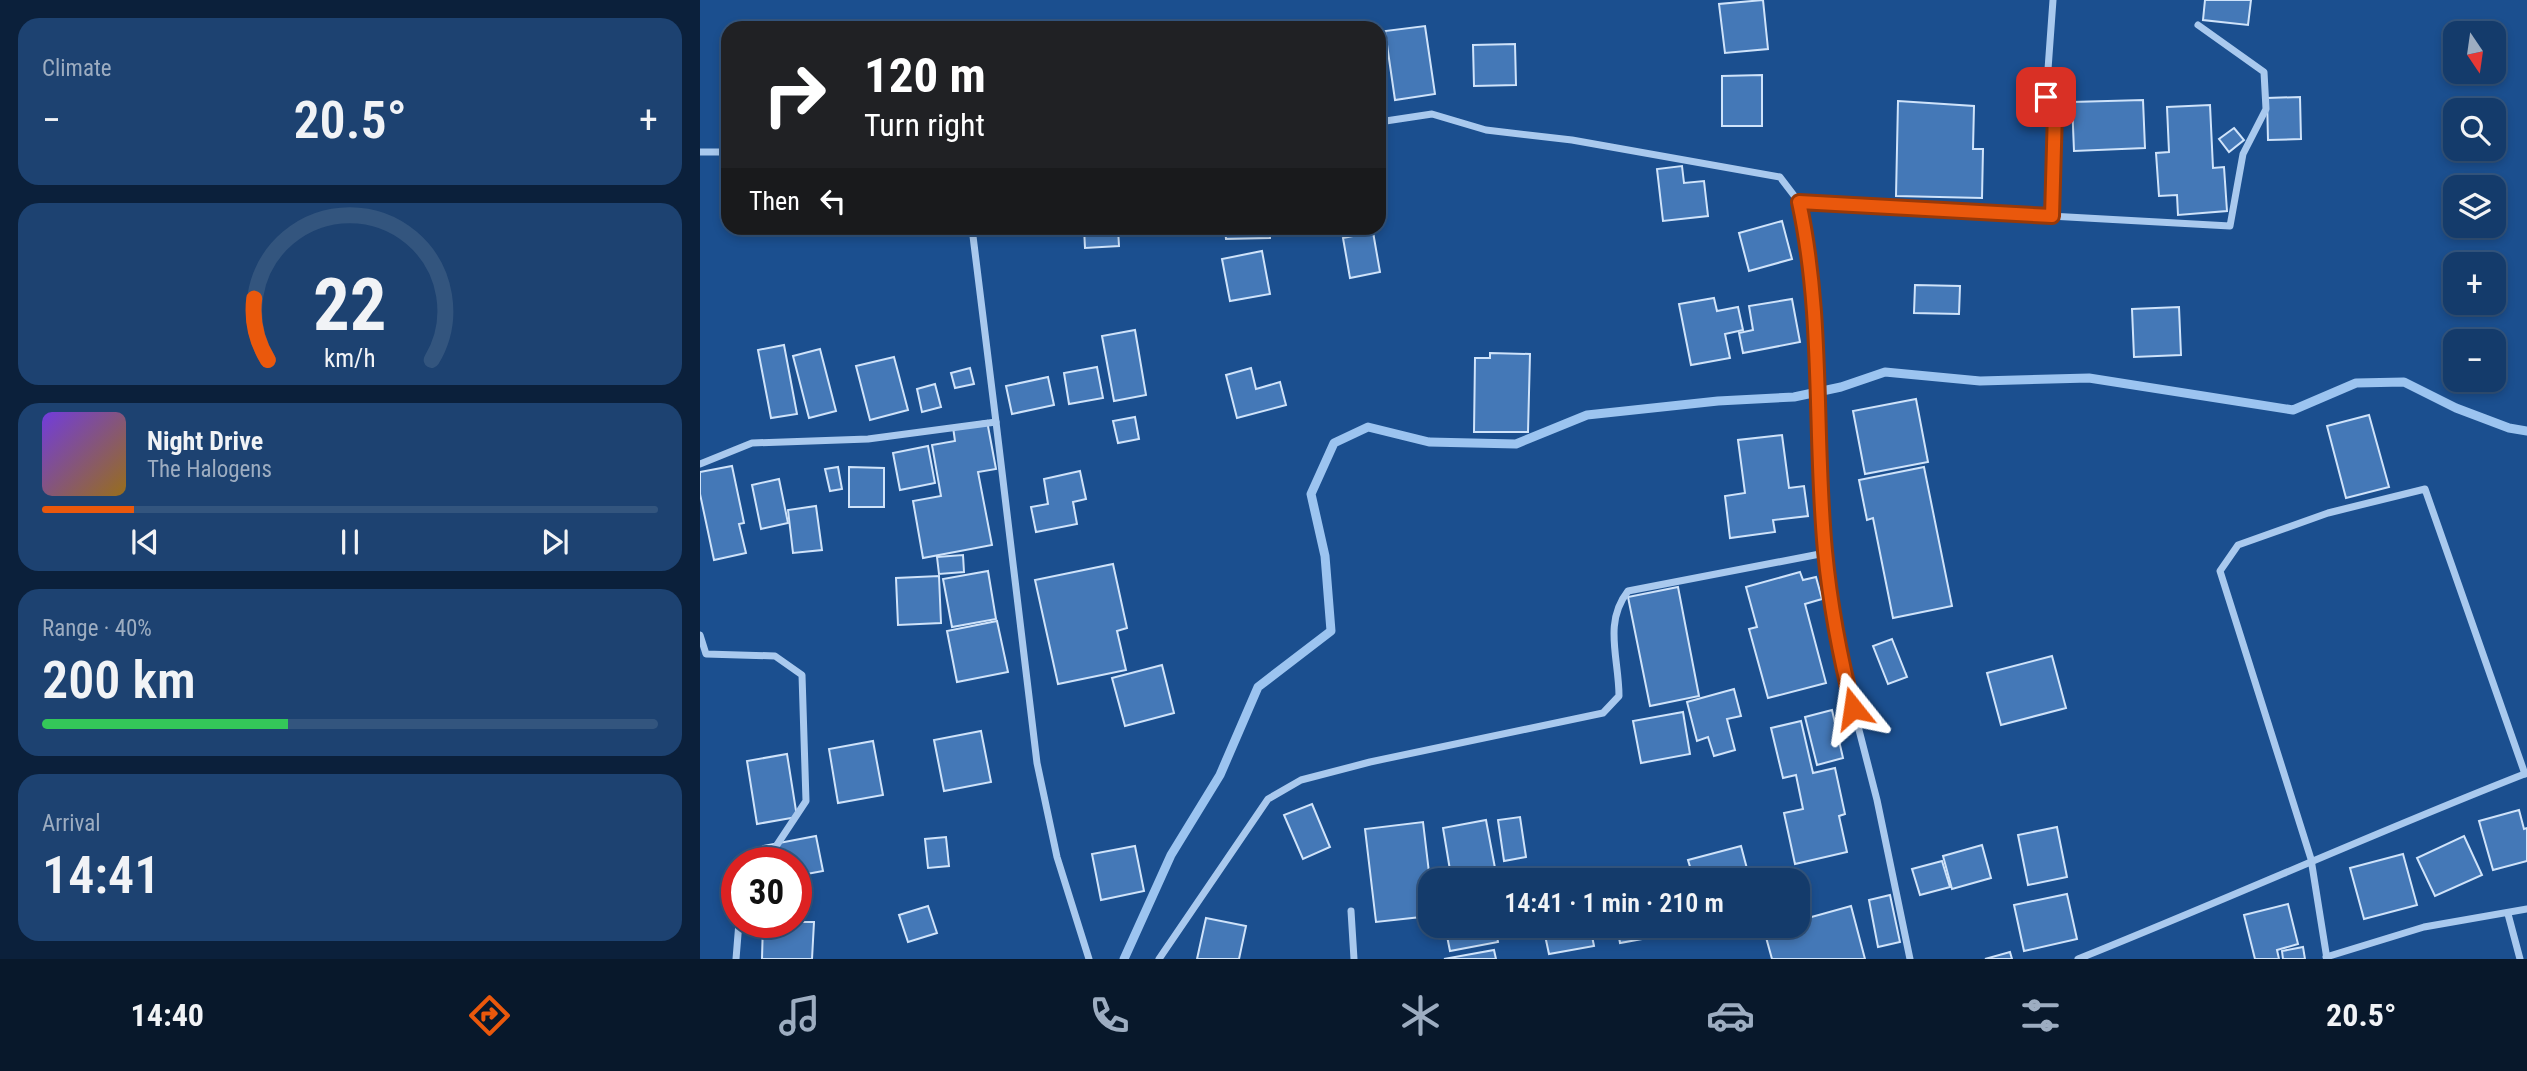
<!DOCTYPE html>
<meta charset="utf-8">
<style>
:root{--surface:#143b6b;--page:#1d4271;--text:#f1f3f6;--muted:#9dadc1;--line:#33557e;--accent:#ea580c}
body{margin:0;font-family:"Roboto Condensed",sans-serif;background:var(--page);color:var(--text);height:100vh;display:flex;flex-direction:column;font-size:26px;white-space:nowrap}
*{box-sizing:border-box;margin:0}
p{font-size:23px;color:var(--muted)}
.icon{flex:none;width:38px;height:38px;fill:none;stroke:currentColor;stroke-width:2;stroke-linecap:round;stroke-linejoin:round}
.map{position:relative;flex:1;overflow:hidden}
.drawer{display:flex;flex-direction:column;gap:18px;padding:18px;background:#0b203b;width:700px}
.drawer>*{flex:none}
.guide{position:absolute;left:21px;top:21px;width:665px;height:214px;border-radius:21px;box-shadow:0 4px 10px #0003,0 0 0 2px var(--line);background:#202124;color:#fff;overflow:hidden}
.needle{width:46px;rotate:167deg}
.fabs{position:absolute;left:1743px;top:21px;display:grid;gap:14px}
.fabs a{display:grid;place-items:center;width:63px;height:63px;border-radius:14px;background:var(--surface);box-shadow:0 4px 10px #0003,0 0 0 2px var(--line);font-size:35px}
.speed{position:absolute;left:21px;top:847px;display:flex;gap:14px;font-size:35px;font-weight:700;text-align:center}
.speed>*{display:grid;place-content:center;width:91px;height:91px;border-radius:50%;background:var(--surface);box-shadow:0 4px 10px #0003,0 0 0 2px var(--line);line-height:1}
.speed .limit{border:10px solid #d22;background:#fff;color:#111}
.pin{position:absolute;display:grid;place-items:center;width:60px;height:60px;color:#fff;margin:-30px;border-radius:14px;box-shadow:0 4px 10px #0006}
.me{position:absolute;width:77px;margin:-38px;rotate:345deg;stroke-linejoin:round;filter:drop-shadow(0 0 5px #0008)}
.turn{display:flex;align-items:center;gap:24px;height:147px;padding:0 28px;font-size:32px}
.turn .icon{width:91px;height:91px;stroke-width:2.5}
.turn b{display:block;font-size:49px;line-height:60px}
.then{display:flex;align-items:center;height:66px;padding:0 28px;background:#0003;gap:14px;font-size:26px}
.big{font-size:52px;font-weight:600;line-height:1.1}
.drawer .card{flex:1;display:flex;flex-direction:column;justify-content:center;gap:10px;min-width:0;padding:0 24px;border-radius:21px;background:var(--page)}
.drawer .dial{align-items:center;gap:0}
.dial svg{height:182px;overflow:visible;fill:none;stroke:var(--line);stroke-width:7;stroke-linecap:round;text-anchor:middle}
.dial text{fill:var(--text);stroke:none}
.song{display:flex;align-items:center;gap:21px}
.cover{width:84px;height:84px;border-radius:10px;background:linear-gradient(135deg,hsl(260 70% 55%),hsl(40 70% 35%))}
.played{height:7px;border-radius:4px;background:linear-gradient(90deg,var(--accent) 15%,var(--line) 15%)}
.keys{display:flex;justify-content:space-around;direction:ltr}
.heat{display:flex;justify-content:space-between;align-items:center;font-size:38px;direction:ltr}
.charge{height:10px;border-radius:5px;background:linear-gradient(90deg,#34c759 40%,var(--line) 0)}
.trip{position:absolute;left:718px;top:868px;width:392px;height:70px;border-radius:21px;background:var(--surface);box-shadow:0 4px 10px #0003,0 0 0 2px var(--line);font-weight:600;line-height:70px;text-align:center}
.menu{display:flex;height:112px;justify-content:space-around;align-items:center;background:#08182b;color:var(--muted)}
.menu .icon{width:49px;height:49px}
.menu .on{color:var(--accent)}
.menu b{font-size:32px;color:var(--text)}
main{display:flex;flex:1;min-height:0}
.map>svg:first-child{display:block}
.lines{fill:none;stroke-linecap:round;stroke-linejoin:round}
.stream{stroke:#9cc4f0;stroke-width:9}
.building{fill:#4478b7;stroke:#cfe3fa;stroke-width:2}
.minor{stroke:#a9c9ee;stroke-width:7}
.route-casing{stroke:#983908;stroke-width:18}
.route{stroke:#ea580c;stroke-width:12}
</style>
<main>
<section class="drawer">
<div class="card"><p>Climate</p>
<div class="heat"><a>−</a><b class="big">20.5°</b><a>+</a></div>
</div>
<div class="card dial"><svg viewBox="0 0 100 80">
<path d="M14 69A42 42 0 1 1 86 69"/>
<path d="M14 69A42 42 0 0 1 8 42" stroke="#ea580c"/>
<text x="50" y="56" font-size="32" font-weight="700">22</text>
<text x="50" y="72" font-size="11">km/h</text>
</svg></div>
<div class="card">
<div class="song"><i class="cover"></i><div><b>Night Drive</b><p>The Halogens</p></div></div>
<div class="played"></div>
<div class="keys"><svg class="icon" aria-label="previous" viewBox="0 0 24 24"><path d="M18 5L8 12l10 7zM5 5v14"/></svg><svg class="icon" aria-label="pause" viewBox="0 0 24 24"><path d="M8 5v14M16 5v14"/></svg><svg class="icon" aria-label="next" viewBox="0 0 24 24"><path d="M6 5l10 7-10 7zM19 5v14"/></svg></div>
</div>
<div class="card"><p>Range · 40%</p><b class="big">200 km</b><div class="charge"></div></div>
<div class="card"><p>Arrival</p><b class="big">14:41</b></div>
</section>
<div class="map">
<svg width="1827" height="959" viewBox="0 0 1827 959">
<rect width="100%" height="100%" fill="#1b4f8f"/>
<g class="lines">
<polyline class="stream" points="424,959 471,855 520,775 558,687 631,631 625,556 611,494 634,443 668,427 729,442 816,444 887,415 1018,401 1094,397 1141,387 1185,372 1280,381 1389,378 1593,410 1656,383 1704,382 1756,408 1809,428 1827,431"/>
</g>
<g class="building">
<polygon points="1063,0 1068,49 1025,53 1019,4"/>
<polygon points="1505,0 1551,0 1548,25 1503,20"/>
<polygon points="725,26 735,94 695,100 685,31"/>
<polygon points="815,44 816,85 774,86 773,45"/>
<polygon points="1062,75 1062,126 1022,126 1022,76"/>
<polygon points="1600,97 1601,139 1568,140 1567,98"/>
<polygon points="1443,100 1445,148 1374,151 1372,102"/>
<polygon points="1198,101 1274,106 1273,149 1283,149 1282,198 1196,196"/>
<polygon points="1510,105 1513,168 1524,167 1527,211 1478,215 1477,195 1459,196 1456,153 1469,152 1467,107"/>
<polygon points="1534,128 1544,140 1529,152 1519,139"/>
<polygon points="982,166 984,183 1004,181 1008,216 963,221 957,169"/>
<polygon points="1082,221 1092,259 1049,271 1039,233"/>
<polygon points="384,228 418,228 419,246 385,248"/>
<polygon points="525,228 570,228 570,238 526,239"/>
<polygon points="673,232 680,272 650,278 643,238"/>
<polygon points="562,251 570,294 530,301 522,259"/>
<polygon points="1215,285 1260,286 1259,314 1214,313"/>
<polygon points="1014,298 1017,311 1038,307 1043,330 1025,334 1030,358 991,365 979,304"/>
<polygon points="1092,299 1100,342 1043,353 1039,333 1053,330 1049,306"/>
<polygon points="1479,307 1481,355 1434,357 1432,309"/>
<polygon points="435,330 446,395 414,401 402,336"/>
<polygon points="84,345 97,414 71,418 58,350"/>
<polygon points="120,349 136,411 109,418 93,356"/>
<polygon points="790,353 830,354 828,432 774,432 775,358 790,358"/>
<polygon points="194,357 208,410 170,420 156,366"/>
<polygon points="397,367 403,398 369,404 364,373"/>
<polygon points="270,368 274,384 255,388 251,373"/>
<polygon points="551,368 556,389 580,382 586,405 537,418 526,375"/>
<polygon points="348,377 354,405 312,414 306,386"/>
<polygon points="235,384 241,407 222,412 217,389"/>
<polygon points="1216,399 1228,462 1165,474 1153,411"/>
<polygon points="1669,415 1689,487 1646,498 1627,426"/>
<polygon points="435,417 439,439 418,443 413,421"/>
<polygon points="287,421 296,469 278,472 292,545 223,558 213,501 241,496 232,445 255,441 253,427"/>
<polygon points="1082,435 1089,488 1104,486 1108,516 1073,520 1075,532 1030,538 1025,496 1045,493 1038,440"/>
<polygon points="228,446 235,483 200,490 193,453"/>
<polygon points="32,466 44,523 39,524 46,553 14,560 0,494 0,472"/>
<polygon points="138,467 142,489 130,491 125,469"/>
<polygon points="149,467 184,468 184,507 149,507"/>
<polygon points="1224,467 1252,606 1193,618 1173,518 1167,520 1159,480"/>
<polygon points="380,471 386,499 373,502 377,524 336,532 331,507 348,504 344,479"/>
<polygon points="79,479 88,523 61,529 52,485"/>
<polygon points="116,506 122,550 93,553 88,510"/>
<polygon points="263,555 264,572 239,574 237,557"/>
<polygon points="413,564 427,628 417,631 426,670 358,684 335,580"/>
<polygon points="288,571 296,619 252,627 243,579"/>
<polygon points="1100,572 1103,580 1116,577 1122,599 1105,604 1126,683 1068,698 1049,629 1057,627 1046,587"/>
<polygon points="239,576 241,623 198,625 196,578"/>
<polygon points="978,587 999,696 950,706 928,597"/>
<polygon points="297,621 308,672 257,682 247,631"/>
<polygon points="1192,639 1207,677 1188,684 1173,646"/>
<polygon points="1352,656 1366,708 1301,725 1287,673"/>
<polygon points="462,665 474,713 425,726 412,678"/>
<polygon points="1034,689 1041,716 1027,719 1035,750 1014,756 1008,737 997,741 987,702"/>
<polygon points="1132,710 1143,758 1117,765 1105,717"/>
<polygon points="983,712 990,754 941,763 933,721"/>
<polygon points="1101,721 1113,773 1135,768 1145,814 1139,816 1147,852 1095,864 1084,813 1103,809 1096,775 1083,778 1071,728"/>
<polygon points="281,731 291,782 244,791 234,740"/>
<polygon points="173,741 183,795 138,803 129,749"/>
<polygon points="87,754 97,817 57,824 47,761"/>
<polygon points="612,804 630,847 603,859 584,815"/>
<polygon points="1819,810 1824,829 1827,828 1827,861 1793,870 1779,821"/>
<polygon points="820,817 826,857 804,861 798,820"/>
<polygon points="786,820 795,868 751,876 743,828"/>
<polygon points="723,822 730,881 730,916 676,922 665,829"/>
<polygon points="1357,827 1367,877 1328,885 1318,835"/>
<polygon points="116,836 123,871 96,876 96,863 66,863 63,846"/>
<polygon points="1764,836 1782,875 1735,896 1717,858"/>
<polygon points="246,837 249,866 228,868 225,839"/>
<polygon points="1282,845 1291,878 1252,889 1243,856"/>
<polygon points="435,846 444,891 401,900 392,854"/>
<polygon points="1041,846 1050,880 994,880 988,860"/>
<polygon points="1703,854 1717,905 1664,919 1650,868"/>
<polygon points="1242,861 1250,887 1220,895 1212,869"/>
<polygon points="1367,894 1377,939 1324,951 1314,905"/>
<polygon points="1190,895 1200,942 1178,947 1169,900"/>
<polygon points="1588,904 1598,944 1577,950 1579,959 1555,959 1544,915"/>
<polygon points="228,906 237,933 208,942 199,915"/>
<polygon points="1151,906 1165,959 1072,959 1064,930 1097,926 1097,921"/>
<polygon points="506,918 546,926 539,959 497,959"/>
<polygon points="63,922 114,922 112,959 62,959"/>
<polygon points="745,926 795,926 798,942 750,951"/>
<polygon points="843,926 890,926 894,946 849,954"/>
<polygon points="917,926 980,926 981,932 920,943"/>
<polygon points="1603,947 1605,959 1583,959 1582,951"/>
<polygon points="794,950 796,959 744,959"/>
<polygon points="1310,952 1312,959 1285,959"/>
</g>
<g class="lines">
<g class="minor">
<polyline points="679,122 732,114 786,130 872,140 1080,177 1099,202 1111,267 1125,553 1141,660 1177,800 1210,959"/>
<polyline points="0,152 28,152"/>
<polyline points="1099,202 1530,226 1543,154 1566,109 1564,72 1498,25"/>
<polyline points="1352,216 1355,111 1346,97 1353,0"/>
<polyline points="296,422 337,763 357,857 389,959"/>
<polyline points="0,464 52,443 168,439 296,422 272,228"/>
<polyline points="0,635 6,654 75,656 102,675 106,801 65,863"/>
<polyline points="651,911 654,959"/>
<polyline points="1808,914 1820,959"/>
<polyline points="1626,957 1724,927 1827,909"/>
<polyline points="36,959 39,922"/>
<path d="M459,959L568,799L601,780L670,762L903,713L919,696C919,658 903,623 928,591L1125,553"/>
<path d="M1378,959C1528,899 1676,832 1827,773"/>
<polyline points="1627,959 1611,859 1520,571 1538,545 1628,513 1725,489 1825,774"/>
</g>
</g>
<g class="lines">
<g class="route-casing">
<path id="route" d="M1153,708C1140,657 1130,603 1125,551C1114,435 1124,317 1099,202L1352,216L1355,111L1346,97"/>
</g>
<use href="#route" class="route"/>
</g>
</svg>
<div class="fabs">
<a><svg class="needle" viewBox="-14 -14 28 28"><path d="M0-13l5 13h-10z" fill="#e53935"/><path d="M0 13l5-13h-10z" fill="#9dadc1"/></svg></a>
<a><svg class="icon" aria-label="search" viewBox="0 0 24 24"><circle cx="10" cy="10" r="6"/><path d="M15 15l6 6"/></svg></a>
<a><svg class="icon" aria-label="layers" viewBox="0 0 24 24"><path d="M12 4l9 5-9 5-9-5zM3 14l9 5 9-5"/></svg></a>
<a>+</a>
<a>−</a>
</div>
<div class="speed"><div class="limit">30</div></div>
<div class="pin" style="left:1346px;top:97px;background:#d93025"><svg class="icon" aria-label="arrive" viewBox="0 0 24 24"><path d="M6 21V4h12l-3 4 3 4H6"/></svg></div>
<svg class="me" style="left:1153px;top:708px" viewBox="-20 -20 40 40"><path d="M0-17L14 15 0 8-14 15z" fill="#ea580c" stroke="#fff" stroke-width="4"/></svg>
<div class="trip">14:41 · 1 min · 210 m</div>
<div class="guide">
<div class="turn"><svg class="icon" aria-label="right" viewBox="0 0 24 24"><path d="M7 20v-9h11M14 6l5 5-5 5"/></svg><div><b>120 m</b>Turn right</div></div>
<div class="then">Then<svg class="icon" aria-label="left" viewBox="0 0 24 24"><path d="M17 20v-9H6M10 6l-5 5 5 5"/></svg></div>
</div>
</div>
</main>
<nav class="menu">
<b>14:40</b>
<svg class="icon on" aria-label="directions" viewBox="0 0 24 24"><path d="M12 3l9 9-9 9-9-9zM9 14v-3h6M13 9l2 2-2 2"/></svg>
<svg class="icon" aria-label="music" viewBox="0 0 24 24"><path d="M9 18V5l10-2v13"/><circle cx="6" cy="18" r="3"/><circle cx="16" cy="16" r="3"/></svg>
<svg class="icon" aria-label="phone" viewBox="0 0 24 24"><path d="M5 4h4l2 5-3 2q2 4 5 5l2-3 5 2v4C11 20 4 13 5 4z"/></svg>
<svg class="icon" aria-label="climate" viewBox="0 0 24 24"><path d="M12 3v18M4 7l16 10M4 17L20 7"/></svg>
<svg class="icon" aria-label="car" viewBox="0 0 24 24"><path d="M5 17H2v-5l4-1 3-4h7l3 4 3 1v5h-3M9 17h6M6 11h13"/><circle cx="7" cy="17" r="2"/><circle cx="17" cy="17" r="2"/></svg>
<svg class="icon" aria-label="filters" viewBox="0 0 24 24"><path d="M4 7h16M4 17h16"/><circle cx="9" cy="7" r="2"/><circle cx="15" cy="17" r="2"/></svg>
<b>20.5°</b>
</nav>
